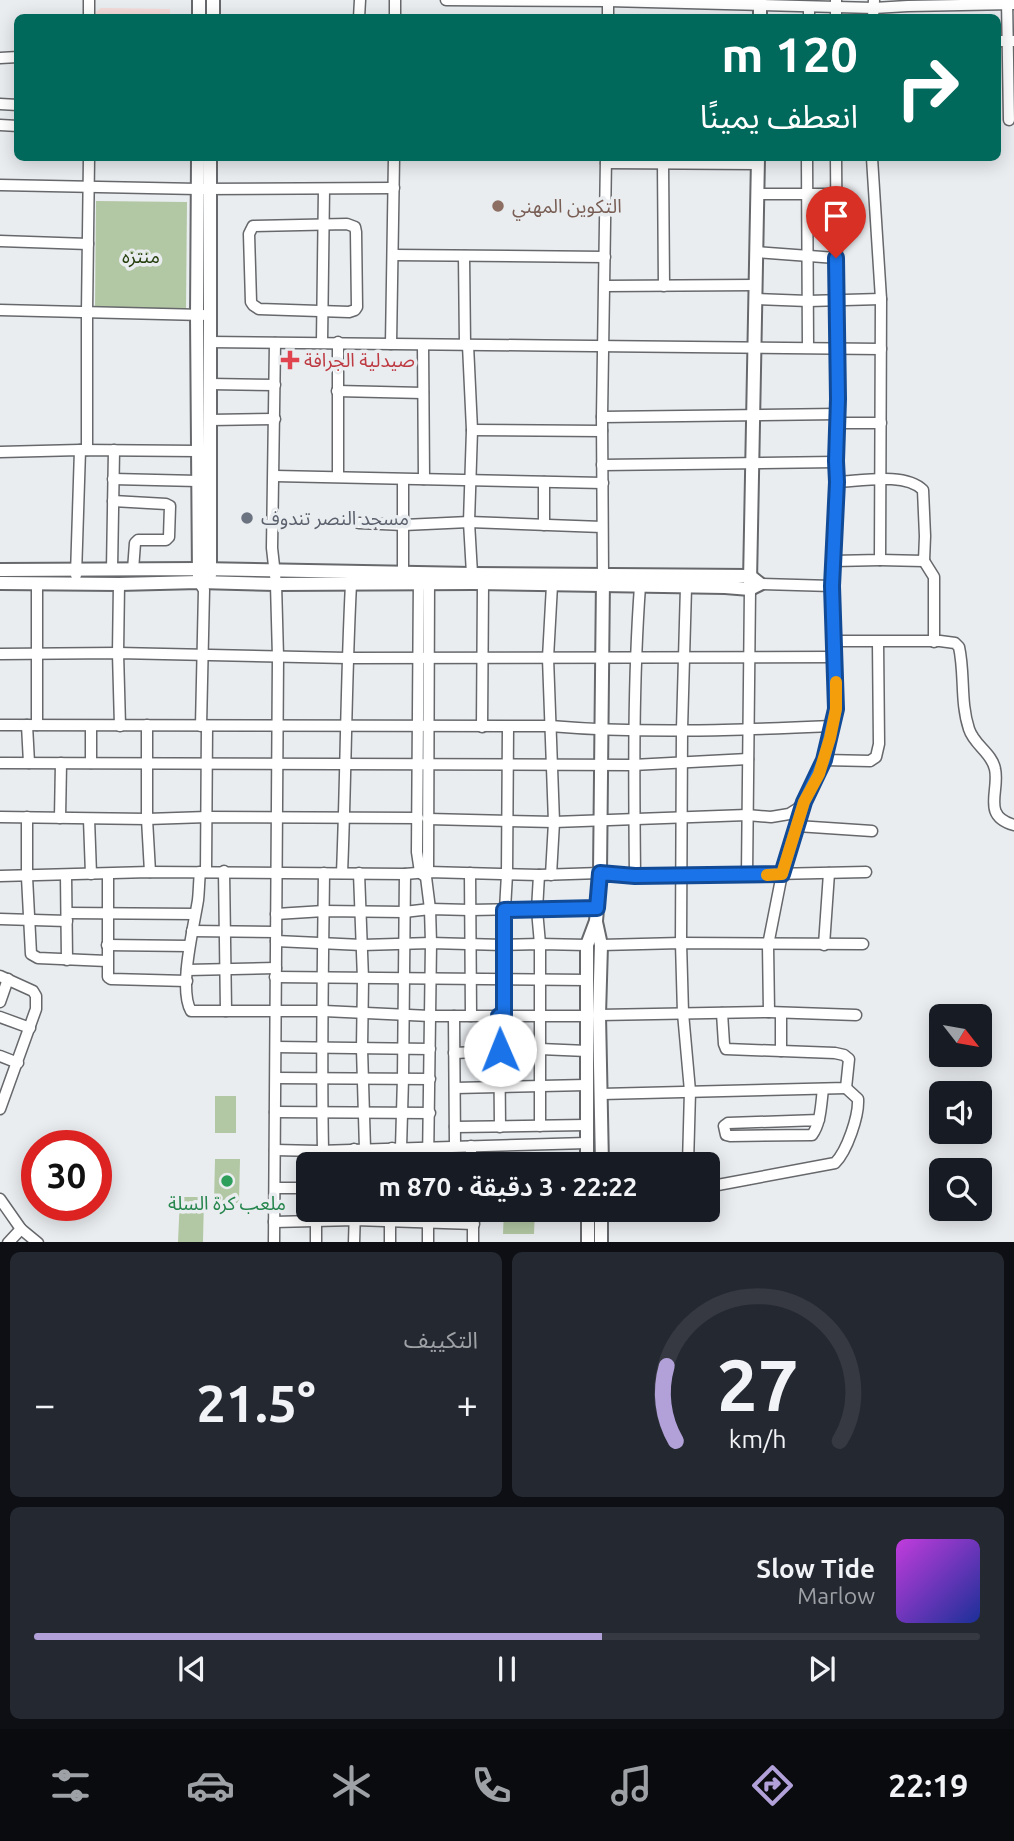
<!DOCTYPE html>
<html lang="ar">
<meta charset="utf-8">
<style>
:root{--surface:#171b24;--page:#242831;--text:#f1f3f6;--muted:#9ea1a6;--line:#363941;--accent:#b2a1d9}
body{margin:0;font-family:Ubuntu,"Noto Sans Arabic",sans-serif;background:var(--page);color:var(--text);direction:rtl;height:100vh;display:flex;flex-direction:column;font-size:26px;white-space:nowrap}
*{box-sizing:border-box;margin:0}
p{font-size:23px;color:var(--muted)}
.icon{flex:none;width:38px;height:38px;fill:none;stroke:currentColor;stroke-width:2;stroke-linecap:round;stroke-linejoin:round}
.map{position:relative;height:1242px;overflow:hidden;direction:ltr}
.sheet{display:flex;flex-direction:column;gap:10px;padding:10px;background:#0d0f14;flex:1}
.sheet>*{flex:none}
.hud{position:absolute;left:14px;top:14px;width:987px;height:147px;border-radius:10px;box-shadow:0 4px 18px #0003;direction:rtl;background:#00695c;color:#fff;overflow:hidden}
.needle{width:46px;rotate:121deg}
.tools{position:absolute;left:929px;top:1004px;display:grid;gap:14px}
.tools a{display:grid;place-items:center;width:63px;height:63px;border-radius:10px;background:var(--surface);box-shadow:0 4px 18px #0003;font-size:35px}
.speed{position:absolute;left:21px;top:1130px;display:flex;gap:14px;font-size:35px;font-weight:700;text-align:center}
.speed>*{display:grid;place-content:center;width:91px;height:91px;border-radius:50%;background:var(--surface);box-shadow:0 4px 18px #0003;line-height:1}
.speed .limit{border:10px solid #d22;background:#fff;color:#111}
.pin{position:absolute;display:grid;place-items:center;width:60px;height:60px;color:#fff;margin:-72px -30px;border-radius:50% 50% 50% 0;rotate:-45deg;box-shadow:0 0 7px #0007}
.pin .icon{rotate:45deg}
.me{position:absolute;width:77px;margin:-38px;rotate:359deg;stroke-linejoin:round;filter:drop-shadow(0 0 5px #0008)}
.turn{display:flex;align-items:center;gap:24px;height:147px;padding:0 28px;font-size:32px}
.turn .icon{width:91px;height:91px;stroke-width:2.5}
.turn b{display:block;font-size:49px;line-height:60px}
.big{font-size:52px;font-weight:600;line-height:1.1}
.sheet .widget{flex:1;display:flex;flex-direction:column;justify-content:center;gap:10px;min-width:0;padding:0 24px;border-radius:10px;background:var(--page)}
.sheet .dial{align-items:center;gap:0}
.dial svg{height:182px;overflow:visible;fill:none;stroke:var(--line);stroke-width:7;stroke-linecap:round;text-anchor:middle}
.dial text{fill:var(--text);stroke:none}
.song{display:flex;align-items:center;gap:21px}
.cover{width:84px;height:84px;border-radius:10px;background:linear-gradient(135deg,hsl(290 70% 55%),hsl(230 70% 35%))}
.played{height:7px;border-radius:4px;background:linear-gradient(90deg,var(--accent) 60%,var(--line) 60%)}
.keys{display:flex;justify-content:space-around;direction:ltr}
.heat{display:flex;justify-content:space-between;align-items:center;font-size:38px;direction:ltr}
.sheet .tiles{flex:1;display:grid;gap:10px;grid-template-columns:1fr 1fr}
.widget:last-child{grid-column:span 2}
.trip{position:absolute;left:296px;top:1152px;width:424px;height:70px;border-radius:10px;background:var(--surface);box-shadow:0 4px 18px #0003;font-weight:600;line-height:70px;text-align:center;direction:rtl}
.tabs{display:flex;height:112px;justify-content:space-around;align-items:center;background:#090b0e;color:var(--muted)}
.tabs .icon{width:49px;height:49px}
.tabs .active{color:var(--accent)}
.tabs b{font-size:32px;color:var(--text)}
.map>svg:first-child{display:block}
.commercial{fill:#f6dbda}
.green{fill:#b2c7a3}
.lines{fill:none;stroke-linecap:round;stroke-linejoin:round}
.minor-casing{stroke:#66686b;stroke-width:13}
.tertiary-casing{stroke:#66686b;stroke-width:16}
.minor{stroke:#fff;stroke-width:10}
.tertiary{stroke:#fff;stroke-width:12}
.route-casing{stroke:#114b97;stroke-width:18}
.route{stroke:#1a73e8;stroke-width:12}
.slow{stroke:#f59e0b;stroke-width:12}
.education-dot{fill:#8d6e63;stroke:#eaedf0;stroke-width:2.5}
.health-dot{fill:#e0444e;stroke:#eaedf0;stroke-width:2.5}
.worship-dot{fill:#6b7280;stroke:#eaedf0;stroke-width:2.5}
.leisure-dot{fill:#2e9e5b;stroke:#eaedf0;stroke-width:2.5}
.labels{text-anchor:middle;stroke-width:7;stroke-linejoin:round;paint-order:stroke}
.education-label{font-size:19px;fill:#785e54;stroke:#eaedf0;text-anchor:start}
.park-label{font-size:19px;fill:#27400f;stroke:#eaedf0}
.health-label{font-size:19px;fill:#be3a42;stroke:#eaedf0;text-anchor:start}
.worship-label{font-size:19px;fill:#5b616d;stroke:#eaedf0;text-anchor:start}
.leisure-label{font-size:19px;fill:#27864d;stroke:#eaedf0}
</style>
<div class="map">
<svg width="1014" height="1243" viewBox="0 0 1014 1243">
<rect width="100%" height="100%" fill="#eaedf0"/>
<polygon class="commercial" points="101,8 170,9 170,17 95,17 96,12"/>
<g class="green">
<polygon points="96,201 187,202 186,311 95,311"/>
<rect x="215" y="1096" width="21" height="37"/>
<polygon points="215,1159 240,1159 239,1203 214,1203"/>
<polygon points="180,1197 204,1197 203,1242 178,1242"/>
<polygon points="504,1209 535,1209 534,1234 503,1234"/>
</g>
<g class="lines">
<g class="minor-casing">
<g id="minor">
<polyline points="89,0 89,18"/>
<polyline points="446,0 608,1 874,8 908,6 1014,4"/>
<polyline points="836,0 836,18"/>
<polyline points="1007,0 1009,120"/>
<polyline points="359,18 360,0"/>
<polyline points="395,18 395,0"/>
<polyline points="608,18 608,1"/>
<polyline points="809,18 809,7"/>
<polyline points="873,18 874,0"/>
<polyline points="998,41 1014,41"/>
<polyline points="0,58 18,57"/>
<polyline points="0,104 18,105"/>
<polyline points="0,125 18,126"/>
<polyline points="807,158 808,347"/>
<polyline points="606,163 758,164"/>
<polyline points="663,163 664,286"/>
<polyline points="0,185 198,189 394,188"/>
<polyline points="757,194 836,194"/>
<polygon points="347,224 355,227 356,232 357,307 355,310 349,312 259,309 253,305 251,302 249,234 253,226"/>
<polyline points="0,241 88,244"/>
<polyline points="756,252 836,258"/>
<polyline points="394,255 605,257"/>
<polyline points="464,256 465,345"/>
<polyline points="605,286 755,285"/>
<polyline points="755,299 808,301 881,299"/>
<polyline points="0,310 203,315"/>
<path d="M209,342C433,345 657,346 881,349"/>
<polyline points="322,342 324,189"/>
<polyline points="338,342 338,476"/>
<polyline points="391,344 394,158"/>
<polyline points="423,345 424,479"/>
<polyline points="468,345 472,430 469,522 472,574"/>
<polyline points="210,384 275,385"/>
<polyline points="337,391 423,393"/>
<polyline points="602,417 838,414"/>
<polyline points="210,420 275,419"/>
<polyline points="838,423 881,423"/>
<polyline points="472,430 602,431"/>
<polyline points="87,450 87,312 89,158"/>
<polyline points="0,452 80,450 198,451"/>
<polyline points="602,465 836,462"/>
<polyline points="275,476 603,483"/>
<polyline points="113,479 198,481"/>
<path d="M837,482C861,481 905,472 923,490L925,536L924,561L880,560"/>
<polyline points="113,501 166,504 170,506 169,537 166,540 138,540 135,543 133,570"/>
<polyline points="359,523 404,525 469,522 602,527"/>
<polyline points="544,525 544,482"/>
<polyline points="833,561 880,560 881,299 872,158"/>
<polyline points="924,561 934,577 934,642"/>
<polyline points="112,570 114,450"/>
<polyline points="403,573 403,480"/>
<polyline points="76,575 80,450"/>
<polyline points="419,576 417,852 420,872 423,875"/>
<polyline points="603,576 602,417 606,158"/>
<polyline points="199,582 204,590 201,726"/>
<polyline points="119,584 118,653 120,726"/>
<polyline points="760,584 832,586"/>
<polyline points="686,587 682,729 681,943 683,1013 690,1091 688,1164"/>
<path d="M834,641H940L955,643L959,647C965,674 960,702 969,729C974,745 992,753 995,769C1000,791 981,816 1014,825"/>
<polyline points="0,654 118,653 347,658 835,657"/>
<path d="M0,725L550,726C644,734 739,730 833,726"/>
<polyline points="27,725 29,763"/>
<polyline points="37,725 37,584"/>
<polyline points="147,725 147,819 150,872"/>
<polyline points="91,726 91,763"/>
<polyline points="482,727 483,584"/>
<polyline points="824,760 870,761 876,757 879,744 878,642"/>
<polyline points="0,763 633,765 748,759"/>
<polyline points="0,817 147,819 207,817 418,818"/>
<polyline points="27,817 27,877 31,954 38,958 107,961"/>
<polyline points="60,818 61,763"/>
<polyline points="89,819 91,874"/>
<polyline points="428,819 554,822 747,815 771,817 789,814 797,809 804,802 824,760 836,709 832,586 837,482 836,462 838,399 836,158"/>
<polyline points="797,826 872,831"/>
<polyline points="224,871 226,1011"/>
<path d="M200,872C199,881 199,891 198,900C194,926 178,989 191,1011H324L430,1016H586"/>
<polyline points="206,872 207,726"/>
<path d="M342,873C346,776 346,680 351,584"/>
<polyline points="359,873 363,979 362,1049 365,1149"/>
<polyline points="470,873 471,1016"/>
<polyline points="108,874 108,977 111,979 187,981"/>
<polyline points="66,875 67,960"/>
<polyline points="539,875 537,910 540,944 540,1126"/>
<polyline points="551,875 554,822 548,658 552,585"/>
<polyline points="747,875 750,589"/>
<polyline points="0,876 150,872 405,874 428,872 539,875 600,873 635,876 681,876 866,872"/>
<path d="M635,876C634,779 633,683 640,586"/>
<polyline points="67,913 195,914"/>
<polyline points="276,914 324,911 404,912 430,909 470,910 597,908"/>
<polyline points="0,919 67,921"/>
<polyline points="192,931 276,932"/>
<polyline points="276,941 362,945 431,943 503,945 540,944 587,945"/>
<polyline points="107,945 189,946"/>
<polyline points="601,945 681,943 863,944"/>
<polyline points="824,945 829,873"/>
<polyline points="187,970 276,968"/>
<polyline points="0,976 33,991 36,996 36,1009 0,1109"/>
<polyline points="275,977 587,980"/>
<polyline points="0,1002 8,979"/>
<polyline points="769,1012 768,945 782,874 803,805"/>
<polyline points="599,1015 769,1012 856,1015"/>
<polyline points="454,1016 455,1146"/>
<polyline points="499,1016 500,1127"/>
<polyline points="504,1016 503,945 507,874 508,727"/>
<polyline points="0,1017 30,1028"/>
<polyline points="276,1047 430,1049"/>
<polyline points="781,1051 781,1013"/>
<polyline points="454,1053 540,1049 587,1051"/>
<polyline points="0,1056 18,1063"/>
<polyline points="276,1078 430,1079"/>
<polyline points="455,1088 586,1085"/>
<polyline points="601,1094 846,1088 849,1059 844,1055 835,1053 726,1049 724,1044 722,1013"/>
<polyline points="275,1112 430,1113"/>
<path d="M819,1120L728,1123L724,1126L726,1135L730,1136L812,1135C821,1123 821,1104 823,1089"/>
<polyline points="455,1127 586,1125"/>
<polyline points="471,1146 471,1164"/>
<polyline points="401,1148 403,1078 405,874"/>
<polyline points="354,1149 355,1164"/>
<polyline points="275,1150 318,1151 587,1143"/>
<path d="M323,1150C321,1058 323,966 324,873"/>
<polyline points="318,1164 318,1151"/>
<polyline points="392,1164 392,1148"/>
<polyline points="428,1164 431,943 430,909 426,877 428,872 429,577"/>
<path d="M707,1187L835,1163C847,1151 859,1116 858,1099L846,1088"/>
<polyline points="275,1188 308,1188"/>
<polyline points="0,1199 21,1229 38,1243"/>
<polyline points="316,1209 316,1243"/>
<polyline points="274,1222 355,1220 474,1224"/>
<polyline points="8,1243 21,1229"/>
<polyline points="274,1243 278,657 276,584 272,548 275,343"/>
<polyline points="354,1243 355,1209"/>
<polyline points="390,1243 390,1209"/>
<polyline points="428,1243 428,1209"/>
<polyline points="473,1243 473,1209"/>
</g>
</g>
<g class="tertiary-casing">
<g id="tertiary">
<polyline points="199,0 199,18"/>
<polyline points="213,18 213,0"/>
<polyline points="760,18 760,0"/>
<polyline points="198,158 197,316 199,577"/>
<polyline points="210,158 210,575"/>
<polyline points="0,570 199,569 472,574 750,576 760,584 750,589 725,587 473,583 276,584 199,582 119,584 0,583"/>
<polyline points="750,582 758,158"/>
<polyline points="596,922 601,945 599,1015 602,1164"/>
<polyline points="587,1164 587,945 596,921 600,873 603,578"/>
<polyline points="588,1209 588,1243"/>
<polyline points="601,1243 601,1209"/>
</g>
</g>
<use href="#minor" class="minor"/>
<use href="#tertiary" class="tertiary"/>
</g>
<g class="lines">
<g class="route-casing">
<polyline id="route" points="500,1050 499,1016 504,1016 504,910 597,908 600,873 635,876 782,874 804,802 824,760 836,709 832,586 837,482 836,461 838,399 836,258"/>
</g>
<use href="#route" class="route"/>
<polyline class="slow" points="767,875 782,874 804,802 819,774 830,738 836,709 836,682"/>
</g>
<circle class="education-dot" cx="498" cy="206" r="7"/>
<path class="health-dot" d="M286.5 349.5h7v7h7v7h-7v7h-7v-7h-7v-7h7z"/>
<circle class="worship-dot" cx="247" cy="518" r="7"/>
<circle class="leisure-dot" cx="227" cy="1181" r="7"/>
<g class="labels">
<g class="education-label">
<text x="512" y="213">التكوين المهني</text>
</g>
<g class="park-label">
<text x="141" y="263">منتزه</text>
</g>
<g class="health-label">
<text x="304" y="367">صيدلية الجرافة</text>
</g>
<g class="worship-label">
<text x="261" y="525">مسجد النصر تندوف</text>
</g>
<g class="leisure-label">
<text x="227" y="1210">ملعب كرة السلة</text>
</g>
</g>
</svg>
<div class="tools">
<a><svg class="needle" viewBox="-14 -14 28 28"><path d="M0-13l5 13h-10z" fill="#e53935"/><path d="M0 13l5-13h-10z" fill="#9ea1a6"/></svg></a>
<a><svg class="icon" aria-label="sound" viewBox="0 0 24 24"><path d="M4 9h4l5-4v14l-5-4H4zM17 9q2 3 0 6"/></svg></a>
<a><svg class="icon" aria-label="search" viewBox="0 0 24 24"><circle cx="10" cy="10" r="6"/><path d="M15 15l6 6"/></svg></a>
</div>
<div class="speed"><div class="limit">30</div></div>
<div class="pin" style="left:836px;top:258px;background:#d93025"><svg class="icon" aria-label="arrive" viewBox="0 0 24 24"><path d="M6 21V4h12l-3 4 3 4H6"/></svg></div>
<svg class="me" style="left:500px;top:1050px" viewBox="-20 -20 40 40"><circle r="19" fill="#fff"/><path d="M0-13L10 11 0 6-10 11z" fill="#1a73e8"/></svg>
<div class="trip">22:22 · 3 دقيقة · 870 m</div>
<div class="hud">
<div class="turn"><svg class="icon" aria-label="right" viewBox="0 0 24 24"><path d="M7 20v-9h11M14 6l5 5-5 5"/></svg><div><b>120 m</b>انعطف يمينًا</div></div>
</div>
</div>
<section class="sheet">
<div class="tiles">
<div class="widget dial"><svg viewBox="0 0 100 80">
<path d="M14 69A42 42 0 1 1 86 69"/>
<path d="M14 69A42 42 0 0 1 10 36" stroke="#b2a1d9"/>
<text x="50" y="56" font-size="32" font-weight="700">27</text>
<text x="50" y="72" font-size="11">km/h</text>
</svg></div>
<div class="widget"><p>التكييف</p>
<div class="heat"><a>−</a><b class="big">21.5°</b><a>+</a></div>
</div>
<div class="widget">
<div class="song"><i class="cover"></i><div><b>Slow Tide</b><p>Marlow</p></div></div>
<div class="played"></div>
<div class="keys"><svg class="icon" aria-label="previous" viewBox="0 0 24 24"><path d="M18 5L8 12l10 7zM5 5v14"/></svg><svg class="icon" aria-label="pause" viewBox="0 0 24 24"><path d="M8 5v14M16 5v14"/></svg><svg class="icon" aria-label="next" viewBox="0 0 24 24"><path d="M6 5l10 7-10 7zM19 5v14"/></svg></div>
</div>
</div>
</section>
<nav class="tabs">
<b>22:19</b>
<svg class="icon active" aria-label="directions" viewBox="0 0 24 24"><path d="M12 3l9 9-9 9-9-9zM9 14v-3h6M13 9l2 2-2 2"/></svg>
<svg class="icon" aria-label="music" viewBox="0 0 24 24"><path d="M9 18V5l10-2v13"/><circle cx="6" cy="18" r="3"/><circle cx="16" cy="16" r="3"/></svg>
<svg class="icon" aria-label="phone" viewBox="0 0 24 24"><path d="M5 4h4l2 5-3 2q2 4 5 5l2-3 5 2v4C11 20 4 13 5 4z"/></svg>
<svg class="icon" aria-label="climate" viewBox="0 0 24 24"><path d="M12 3v18M4 7l16 10M4 17L20 7"/></svg>
<svg class="icon" aria-label="car" viewBox="0 0 24 24"><path d="M5 17H2v-5l4-1 3-4h7l3 4 3 1v5h-3M9 17h6M6 11h13"/><circle cx="7" cy="17" r="2"/><circle cx="17" cy="17" r="2"/></svg>
<svg class="icon" aria-label="filters" viewBox="0 0 24 24"><path d="M4 7h16M4 17h16"/><circle cx="9" cy="7" r="2"/><circle cx="15" cy="17" r="2"/></svg>
</nav>
